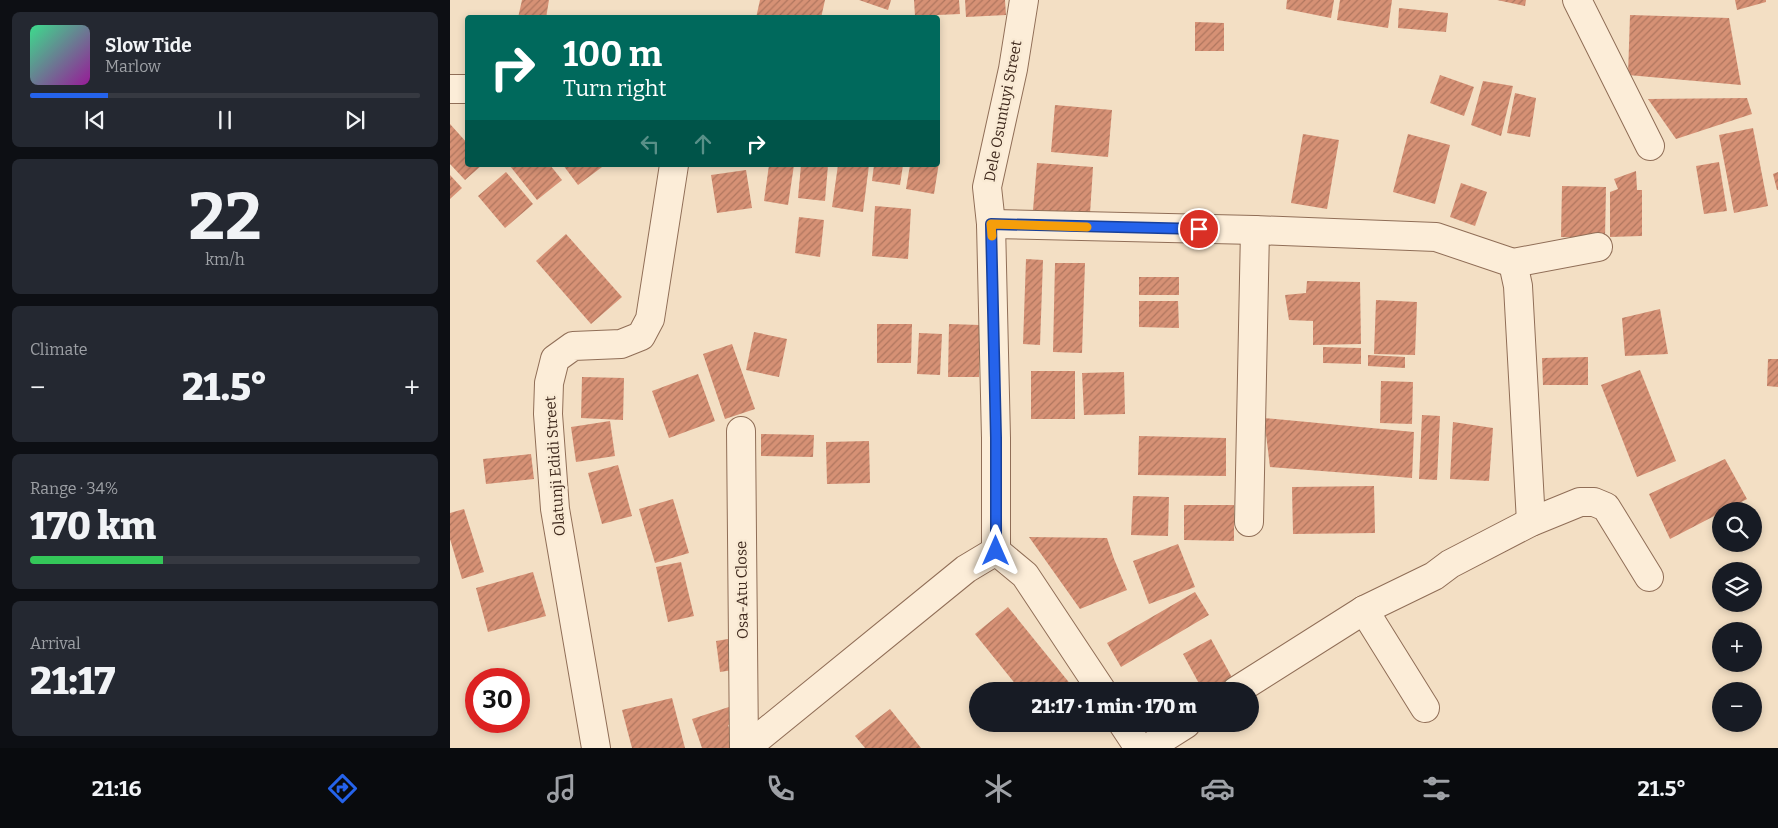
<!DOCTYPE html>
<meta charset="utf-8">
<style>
:root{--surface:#171b24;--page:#242831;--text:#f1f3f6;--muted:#9ea1a6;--line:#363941;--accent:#2563eb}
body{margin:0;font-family:Bitter,serif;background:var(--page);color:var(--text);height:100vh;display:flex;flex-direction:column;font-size:19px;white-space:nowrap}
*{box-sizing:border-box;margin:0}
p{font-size:16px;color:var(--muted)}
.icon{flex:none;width:28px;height:28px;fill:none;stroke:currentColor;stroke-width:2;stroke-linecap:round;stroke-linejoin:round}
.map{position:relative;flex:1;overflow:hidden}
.sheet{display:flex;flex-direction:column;gap:12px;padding:12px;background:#0d0f14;width:450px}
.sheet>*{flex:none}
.banner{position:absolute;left:15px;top:15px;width:475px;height:152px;border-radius:5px;box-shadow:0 2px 8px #0003;background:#00695c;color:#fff;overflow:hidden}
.buttons{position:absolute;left:1262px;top:502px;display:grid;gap:10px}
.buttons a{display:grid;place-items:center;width:50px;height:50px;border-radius:50%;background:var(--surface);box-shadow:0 2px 8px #0003;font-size:25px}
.speed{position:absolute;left:15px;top:668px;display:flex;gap:10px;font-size:25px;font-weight:700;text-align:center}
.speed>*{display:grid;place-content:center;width:65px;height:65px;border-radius:50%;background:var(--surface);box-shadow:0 2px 8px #0003;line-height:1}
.speed .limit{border:8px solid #d22;background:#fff;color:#111}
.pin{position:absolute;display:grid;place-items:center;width:42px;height:42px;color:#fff;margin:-21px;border:2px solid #fff;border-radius:50%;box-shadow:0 1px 5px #0007}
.me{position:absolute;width:55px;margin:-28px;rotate:0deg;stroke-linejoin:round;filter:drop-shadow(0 0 4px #0008)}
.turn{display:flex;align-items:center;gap:18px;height:105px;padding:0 15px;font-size:22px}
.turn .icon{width:65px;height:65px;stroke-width:2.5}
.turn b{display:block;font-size:35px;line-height:42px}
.lanes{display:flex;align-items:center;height:48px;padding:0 15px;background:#0003;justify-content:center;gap:25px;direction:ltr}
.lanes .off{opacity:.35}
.big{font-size:38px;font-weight:800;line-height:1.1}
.sheet .tile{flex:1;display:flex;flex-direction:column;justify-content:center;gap:8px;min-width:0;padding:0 18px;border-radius:8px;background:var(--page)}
.sheet .dial{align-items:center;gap:0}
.dial b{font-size:65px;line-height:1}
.song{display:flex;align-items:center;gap:15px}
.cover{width:60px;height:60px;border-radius:8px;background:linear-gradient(135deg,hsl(150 70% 55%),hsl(300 70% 35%))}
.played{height:5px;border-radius:2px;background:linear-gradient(90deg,var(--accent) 20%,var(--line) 20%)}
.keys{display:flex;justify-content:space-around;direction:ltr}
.heat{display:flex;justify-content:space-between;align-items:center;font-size:28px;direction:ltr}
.charge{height:8px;border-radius:4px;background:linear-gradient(90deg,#34c759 34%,var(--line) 0)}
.trip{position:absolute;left:519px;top:682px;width:290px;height:50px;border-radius:25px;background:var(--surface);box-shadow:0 2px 8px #0003;font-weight:800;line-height:50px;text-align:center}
.tabs{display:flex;height:80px;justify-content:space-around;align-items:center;background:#090b0e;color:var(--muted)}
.tabs .icon{width:35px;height:35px}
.tabs .selected{color:var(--accent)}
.tabs b{font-size:22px;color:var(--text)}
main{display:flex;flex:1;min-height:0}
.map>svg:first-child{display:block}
.building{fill:url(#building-hatch)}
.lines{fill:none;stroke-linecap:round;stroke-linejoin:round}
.minor-casing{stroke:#906e57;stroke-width:30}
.minor{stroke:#fcedd8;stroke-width:28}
.route-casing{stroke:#184099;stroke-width:12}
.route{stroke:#2563eb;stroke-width:9}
.slow{stroke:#f59e0b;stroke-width:9}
.labels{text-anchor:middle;stroke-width:5;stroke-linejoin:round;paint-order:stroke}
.street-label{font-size:15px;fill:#3f291d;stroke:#f9ead4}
</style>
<main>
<section class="sheet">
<div class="tile">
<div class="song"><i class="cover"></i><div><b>Slow Tide</b><p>Marlow</p></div></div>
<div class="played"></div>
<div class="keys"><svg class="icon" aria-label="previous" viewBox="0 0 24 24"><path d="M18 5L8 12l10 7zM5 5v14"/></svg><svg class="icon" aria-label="pause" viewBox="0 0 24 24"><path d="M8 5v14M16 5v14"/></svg><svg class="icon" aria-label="next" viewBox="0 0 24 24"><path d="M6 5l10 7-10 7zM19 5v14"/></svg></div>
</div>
<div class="tile dial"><b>22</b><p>km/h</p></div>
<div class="tile"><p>Climate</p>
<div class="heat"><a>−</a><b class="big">21.5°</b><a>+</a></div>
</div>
<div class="tile"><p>Range · 34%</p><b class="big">170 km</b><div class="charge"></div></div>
<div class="tile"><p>Arrival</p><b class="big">21:17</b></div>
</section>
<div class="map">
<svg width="1328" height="748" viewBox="0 0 1328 748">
<defs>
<pattern id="building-hatch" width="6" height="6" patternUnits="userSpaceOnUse" patternTransform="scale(1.25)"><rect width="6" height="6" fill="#d69175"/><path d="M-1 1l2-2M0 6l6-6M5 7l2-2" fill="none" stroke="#af765f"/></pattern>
</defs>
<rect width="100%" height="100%" fill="#f3dfc4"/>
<g class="building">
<polygon points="72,0 99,0 96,18 68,18"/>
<polygon points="310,0 375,0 371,18 306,18"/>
<polygon points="409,0 441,0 438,10"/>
<polygon points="464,0 509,0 510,14 465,16"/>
<polygon points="515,0 555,0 556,15 516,17"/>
<polygon points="837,0 884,0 881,18 836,9"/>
<polygon points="890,0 942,0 938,28 887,20"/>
<polygon points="1047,0 1076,0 1075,6"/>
<polygon points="1285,0 1316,0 1316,2 1287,10"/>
<polygon points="949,8 998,13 996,32 948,28"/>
<polygon points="1180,15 1279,18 1291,85 1178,75"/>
<polygon points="745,22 774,23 774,51 745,51"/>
<polygon points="990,75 1024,87 1014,116 980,103"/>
<polygon points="1033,81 1063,86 1051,136 1021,125"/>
<polygon points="1065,93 1086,98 1080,137 1057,133"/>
<polygon points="1297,98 1302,114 1226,139 1198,99"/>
<polygon points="605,105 662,110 658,157 601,152"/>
<polygon points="0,124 18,144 18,165 32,165 15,180 0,164"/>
<polygon points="1303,128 1318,206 1284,213 1269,135"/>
<polygon points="853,134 889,140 877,209 841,203"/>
<polygon points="958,134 1000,145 985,204 943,192"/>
<polygon points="488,155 490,156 484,194 456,189 460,165 488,165"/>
<polygon points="1269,162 1277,211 1254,214 1246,166"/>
<polygon points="587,163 643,167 640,214 583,210"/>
<polygon points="62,165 100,165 112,180 87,200 60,166"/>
<polygon points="113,165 151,165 152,167 128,185"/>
<polygon points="319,165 344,165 338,205 314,201"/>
<polygon points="351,165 378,165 375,201 348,198"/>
<polygon points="388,165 419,165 413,212 382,207"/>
<polygon points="424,165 453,165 450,185 422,181"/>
<polygon points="296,170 302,208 267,213 261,175"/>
<polygon points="1186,171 1187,190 1192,190 1192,236 1160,237 1160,192 1168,189 1164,179"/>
<polygon points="56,172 83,204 55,228 28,196"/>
<polygon points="1328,172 1328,190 1327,190 1323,174"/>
<polygon points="0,175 12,188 0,199"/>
<polygon points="1011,183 1037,192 1025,226 1000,217"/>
<polygon points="1112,186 1156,187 1155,238 1111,237"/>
<polygon points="425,206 461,209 458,259 422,256"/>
<polygon points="349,217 374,220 370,257 345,253"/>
<polygon points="116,234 172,297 141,324 86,261"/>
<polygon points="576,259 593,260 590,345 573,344"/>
<polygon points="605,263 635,263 632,353 603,352"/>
<rect x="689" y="277" width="40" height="18"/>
<polygon points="857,281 910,282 911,344 863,345 863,321 839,320 835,295 856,293"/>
<polygon points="926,300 967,302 965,355 924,354"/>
<polygon points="689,301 728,301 729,328 689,327"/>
<polygon points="1210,309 1218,354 1175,356 1172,318"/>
<polygon points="427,324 462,324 461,363 427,363"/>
<polygon points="499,324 530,325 529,377 498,377"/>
<polygon points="304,332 337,339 329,377 296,370"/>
<polygon points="469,333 492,334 490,375 467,374"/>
<polygon points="282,344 305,409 275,419 253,354"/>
<polygon points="873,347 911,348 911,364 873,363"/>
<polygon points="918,355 955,357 955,368 918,366"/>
<polygon points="1138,357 1138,385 1093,385 1092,358"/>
<polygon points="1318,359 1328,359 1328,387 1317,386"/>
<polygon points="1190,370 1226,461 1187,477 1151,385"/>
<rect x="581" y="371" width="44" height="48"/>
<polygon points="674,372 675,414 634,415 632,373"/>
<polygon points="248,374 265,421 219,438 202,391"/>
<polygon points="132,377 174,378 173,420 131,418"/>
<polygon points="931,381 963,382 962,424 930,423"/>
<polygon points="972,415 990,416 987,480 969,479"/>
<polygon points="814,418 964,432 962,478 820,467"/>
<polygon points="160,421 165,456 126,462 121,427"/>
<polygon points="1003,422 1043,428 1039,481 1000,479"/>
<polygon points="311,434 364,435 363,457 311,456"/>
<polygon points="689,436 776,438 776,476 688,475"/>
<polygon points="419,441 420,483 377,484 376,442"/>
<polygon points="81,454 84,479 36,484 33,459"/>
<polygon points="1275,459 1297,499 1220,539 1199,494"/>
<polygon points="168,465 182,516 152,524 138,473"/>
<polygon points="924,486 925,533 843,534 842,487"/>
<polygon points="683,496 719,497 718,536 681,535"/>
<polygon points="223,499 239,553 205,563 189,509"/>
<polygon points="734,505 784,505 784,541 734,540"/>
<polygon points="14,509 34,572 12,579 0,539 0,513"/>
<polygon points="579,537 657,538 664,559 677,590 630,609"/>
<polygon points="728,544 745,587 699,604 683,561"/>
<polygon points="231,562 244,616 218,622 206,567"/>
<polygon points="83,572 96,616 38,632 26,588"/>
<polygon points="745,592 759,615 671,667 657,643"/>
<polygon points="558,607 626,691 571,691 525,634"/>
<polygon points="284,638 289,669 270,672 266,641"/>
<polygon points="761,639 785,683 770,691 753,691 733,654"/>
<polygon points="222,698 235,748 182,748 172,710"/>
<polygon points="285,705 291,721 278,725 286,748 252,748 242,719"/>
<polygon points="440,709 471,748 415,748 405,736"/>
</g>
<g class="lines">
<g class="minor-casing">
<g id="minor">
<polyline points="1127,0 1200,146"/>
<polyline points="0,89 18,89"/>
<polyline points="541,224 805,230 986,237 1063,263 1148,247"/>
<polyline points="1063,263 1068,286 1081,522"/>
<polyline points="291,431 294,748"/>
<polyline points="799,522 805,230"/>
<polyline points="546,551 546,438 541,224 537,187 563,69 574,0"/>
<polyline points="546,551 575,575 652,691"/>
<polyline points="914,610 975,708"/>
<polyline points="786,691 914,610 984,576 1000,564 1081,522 1130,502 1144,502 1156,507 1199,577"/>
<polyline points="673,724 689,748"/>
<polyline points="146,748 105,509 98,414 99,383 105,359 123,346 171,344 191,336 200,319 224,165"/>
<polyline points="296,748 516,569 546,551"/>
<polyline points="698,748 736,724"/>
</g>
</g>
<use href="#minor" class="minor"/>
</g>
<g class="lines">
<g class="route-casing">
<polyline id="route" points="546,551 546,438 541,224 749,229"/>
</g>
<use href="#route" class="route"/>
<polyline class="slow" points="542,236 541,224 637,227"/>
</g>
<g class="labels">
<g class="street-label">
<text transform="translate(553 111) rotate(-79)" y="5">Dele Osuntuyi Street</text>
<text transform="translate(105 466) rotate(-94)" y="5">Olatunji Edidi Street</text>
<text transform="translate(292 590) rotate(-91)" y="5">Osa-Atu Close</text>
</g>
</g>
</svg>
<div class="buttons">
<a><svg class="icon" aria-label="search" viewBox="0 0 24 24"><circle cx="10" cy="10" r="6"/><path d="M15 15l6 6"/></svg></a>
<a><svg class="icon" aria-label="layers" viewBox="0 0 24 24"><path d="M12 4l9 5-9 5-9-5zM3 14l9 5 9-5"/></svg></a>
<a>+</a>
<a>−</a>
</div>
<div class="speed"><div class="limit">30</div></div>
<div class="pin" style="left:749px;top:229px;background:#d93025"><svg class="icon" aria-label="arrive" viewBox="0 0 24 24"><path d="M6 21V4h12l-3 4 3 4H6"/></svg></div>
<svg class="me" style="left:546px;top:551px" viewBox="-20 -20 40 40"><path d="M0-17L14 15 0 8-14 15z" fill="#2563eb" stroke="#fff" stroke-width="4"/></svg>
<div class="trip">21:17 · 1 min · 170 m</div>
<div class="banner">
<div class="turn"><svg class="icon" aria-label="right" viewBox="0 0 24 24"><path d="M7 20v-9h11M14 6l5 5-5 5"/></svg><div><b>100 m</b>Turn right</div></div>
<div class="lanes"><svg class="icon off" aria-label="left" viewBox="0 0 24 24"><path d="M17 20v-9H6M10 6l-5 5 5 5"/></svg><svg class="icon off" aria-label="ahead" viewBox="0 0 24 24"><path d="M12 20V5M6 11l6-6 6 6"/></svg><svg class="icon" aria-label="right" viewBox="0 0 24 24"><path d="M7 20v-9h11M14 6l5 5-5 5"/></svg></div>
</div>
</div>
</main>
<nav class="tabs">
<b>21:16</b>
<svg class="icon selected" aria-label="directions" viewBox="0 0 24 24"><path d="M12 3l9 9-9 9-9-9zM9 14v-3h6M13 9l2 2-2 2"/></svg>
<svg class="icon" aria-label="music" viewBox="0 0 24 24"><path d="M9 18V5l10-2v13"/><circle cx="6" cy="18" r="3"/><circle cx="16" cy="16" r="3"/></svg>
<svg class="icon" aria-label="phone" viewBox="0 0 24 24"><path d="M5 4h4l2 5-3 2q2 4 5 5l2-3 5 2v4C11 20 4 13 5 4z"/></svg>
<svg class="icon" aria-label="climate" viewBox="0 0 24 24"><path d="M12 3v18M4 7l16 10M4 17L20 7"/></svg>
<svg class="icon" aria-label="car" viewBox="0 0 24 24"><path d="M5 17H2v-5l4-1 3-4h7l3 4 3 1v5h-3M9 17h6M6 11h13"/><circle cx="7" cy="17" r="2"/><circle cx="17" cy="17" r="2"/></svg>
<svg class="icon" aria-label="filters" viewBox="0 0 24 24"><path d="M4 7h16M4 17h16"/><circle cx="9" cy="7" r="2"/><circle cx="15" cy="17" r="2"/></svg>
<b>21.5°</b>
</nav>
